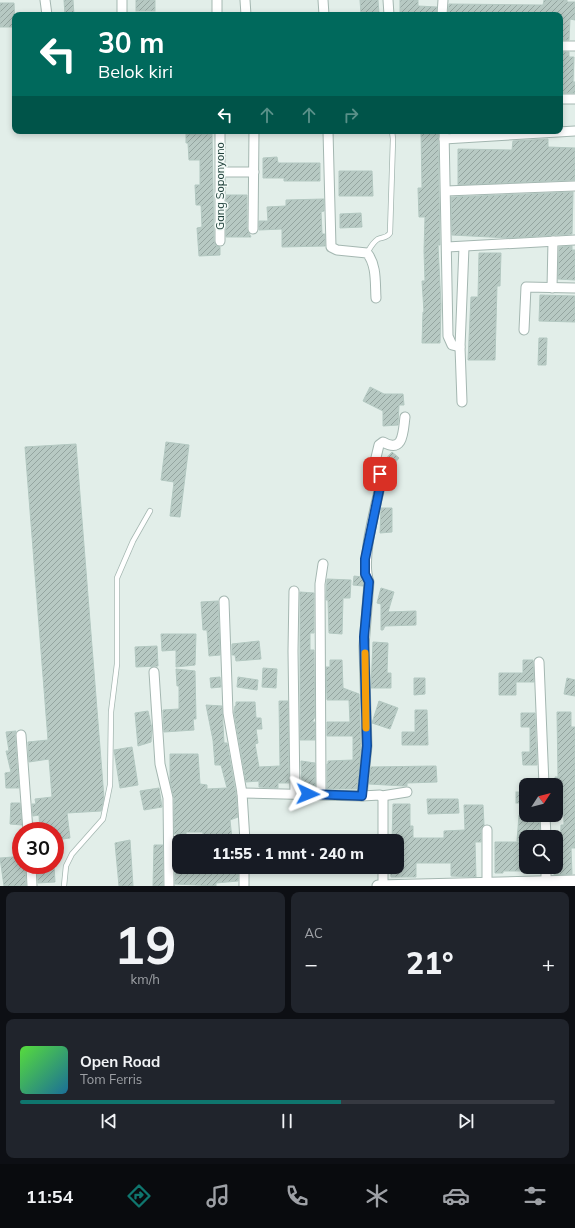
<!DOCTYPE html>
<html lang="id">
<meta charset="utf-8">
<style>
:root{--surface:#171b24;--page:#20242c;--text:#f1f3f6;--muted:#9ea1a6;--line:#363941;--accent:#0f766e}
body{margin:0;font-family:Mulish,sans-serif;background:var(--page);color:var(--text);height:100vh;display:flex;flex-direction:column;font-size:15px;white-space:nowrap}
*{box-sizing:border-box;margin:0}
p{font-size:13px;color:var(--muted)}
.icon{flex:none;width:22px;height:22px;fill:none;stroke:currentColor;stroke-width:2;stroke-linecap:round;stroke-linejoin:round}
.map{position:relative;height:886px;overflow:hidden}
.drawer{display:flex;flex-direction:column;gap:6px;padding:6px;background:#0d0f14;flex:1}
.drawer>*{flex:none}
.guide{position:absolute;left:12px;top:12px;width:551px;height:122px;border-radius:8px;box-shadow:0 2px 6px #0003;background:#00695c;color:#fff;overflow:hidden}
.needle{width:26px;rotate:54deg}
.fabs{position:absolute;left:519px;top:778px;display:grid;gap:8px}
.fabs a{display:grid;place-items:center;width:44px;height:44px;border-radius:8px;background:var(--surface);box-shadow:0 2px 6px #0003;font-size:20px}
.speed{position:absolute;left:12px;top:822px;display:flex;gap:8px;font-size:20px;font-weight:700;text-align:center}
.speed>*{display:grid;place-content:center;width:52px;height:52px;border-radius:50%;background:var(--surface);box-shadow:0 2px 6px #0003;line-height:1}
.speed .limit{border:6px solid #d22;background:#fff;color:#111}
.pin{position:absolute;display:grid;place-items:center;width:34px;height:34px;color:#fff;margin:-17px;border-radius:8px;box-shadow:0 2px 6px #0006}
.me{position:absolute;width:44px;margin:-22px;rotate:92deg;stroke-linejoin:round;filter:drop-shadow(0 0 3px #0008)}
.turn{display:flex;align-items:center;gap:14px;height:84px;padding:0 20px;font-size:18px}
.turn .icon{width:52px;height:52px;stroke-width:2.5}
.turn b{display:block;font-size:28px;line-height:34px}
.lanes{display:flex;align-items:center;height:38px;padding:0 20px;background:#0003;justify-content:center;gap:20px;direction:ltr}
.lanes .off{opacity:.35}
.big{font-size:30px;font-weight:800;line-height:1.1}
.drawer .card{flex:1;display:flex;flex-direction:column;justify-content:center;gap:6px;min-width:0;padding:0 14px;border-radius:8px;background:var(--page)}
.drawer .dial{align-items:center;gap:0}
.dial b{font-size:52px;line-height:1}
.song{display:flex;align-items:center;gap:12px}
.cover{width:48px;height:48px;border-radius:6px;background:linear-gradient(135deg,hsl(110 70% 55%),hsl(200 70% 35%))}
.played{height:4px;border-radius:2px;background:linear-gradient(90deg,var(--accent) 60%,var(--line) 60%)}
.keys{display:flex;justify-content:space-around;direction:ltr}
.heat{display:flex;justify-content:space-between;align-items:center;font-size:22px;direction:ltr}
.drawer .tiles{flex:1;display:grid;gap:6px;grid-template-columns:1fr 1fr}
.card:last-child{grid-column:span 2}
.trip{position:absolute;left:172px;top:834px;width:232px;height:40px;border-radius:8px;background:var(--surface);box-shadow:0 2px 6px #0003;font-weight:800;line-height:40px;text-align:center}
.tabs{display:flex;height:64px;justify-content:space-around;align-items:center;background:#090b0e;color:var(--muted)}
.tabs .icon{width:28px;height:28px}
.tabs .on{color:var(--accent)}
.tabs b{font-size:18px;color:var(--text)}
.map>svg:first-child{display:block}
.building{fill:url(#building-hatch);stroke:#b3c8c1}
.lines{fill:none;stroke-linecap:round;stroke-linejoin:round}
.service-casing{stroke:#a4b7b1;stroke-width:6}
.minor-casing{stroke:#a4b7b1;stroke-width:11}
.tertiary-casing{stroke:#a4b7b1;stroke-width:13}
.service{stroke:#fff;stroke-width:4.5}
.minor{stroke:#fff;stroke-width:9}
.tertiary{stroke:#fff;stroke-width:11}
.route-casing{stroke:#114b97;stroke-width:10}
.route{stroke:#1a73e8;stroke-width:7}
.slow{stroke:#f59e0b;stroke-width:7}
.labels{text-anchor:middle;stroke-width:3;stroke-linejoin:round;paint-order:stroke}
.street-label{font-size:11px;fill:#20413b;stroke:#f3faf7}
</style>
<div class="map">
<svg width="575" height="886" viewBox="0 0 575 886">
<defs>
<pattern id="building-hatch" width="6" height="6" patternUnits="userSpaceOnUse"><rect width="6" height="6" fill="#b7c9c3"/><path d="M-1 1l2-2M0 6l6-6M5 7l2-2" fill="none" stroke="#94a5a0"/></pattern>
</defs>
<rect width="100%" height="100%" fill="#e2eee9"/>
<g class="building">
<polygon points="64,0 73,0 74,15 65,15"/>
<rect x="136" y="0" width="19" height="11"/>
<polygon points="360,0 378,0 379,14 361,14"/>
<polygon points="400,0 418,0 418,6 437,7 436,15 400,15"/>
<polygon points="544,0 567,0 567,2 575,2 575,20 570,19 569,40 560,40 560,15 448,15 449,4 543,5"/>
<polygon points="0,3 14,3 15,27 0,27"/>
<polygon points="560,52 569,52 569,57 574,57 573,82 575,82 575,93 560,93"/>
<polygon points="421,131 438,131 440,245 438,245 441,305 440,343 422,343 423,312 424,312 422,281 425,281 424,251 425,217 419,217 418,188 422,188"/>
<polygon points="186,134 212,134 214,241 217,246 220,247 220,255 199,256 197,228 202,227 201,205 196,205 195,185 200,185 200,160 189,160 188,143 186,143"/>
<polygon points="548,139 548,147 575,148 575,180 458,185 458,149 512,150 513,141"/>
<polygon points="277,157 278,163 320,163 320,181 284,181 284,178 263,178 263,158"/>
<polygon points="339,171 372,171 373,196 339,196"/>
<polygon points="573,192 572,234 509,238 452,235 451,197"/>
<polygon points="226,195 247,195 247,229 251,237 226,237"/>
<polygon points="324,199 324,211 321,212 322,234 325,234 325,246 282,247 282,229 259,230 259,221 268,221 267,207 286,206 286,200"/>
<polygon points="361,213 362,227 340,228 340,214"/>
<polygon points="572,246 572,250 575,250 575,280 558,279 559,247"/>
<polygon points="479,253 501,253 500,286 497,286 495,360 468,360 471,297 478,297"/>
<polygon points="540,295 575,296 575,322 539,321"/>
<polygon points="539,338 547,338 546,365 538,365"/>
<polygon points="370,387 384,394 403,394 404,405 399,405 398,425 383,426 383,411 363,401"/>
<polygon points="166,442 189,445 180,517 170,516 174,482 161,480"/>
<polygon points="76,444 104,798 101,811 67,813 70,838 55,840 55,831 40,831 39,815 33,816 32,804 36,804 35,799 52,797 49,759 29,762 28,742 48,740 25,447"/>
<polygon points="392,452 399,458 386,473 380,468 380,465"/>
<polygon points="381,508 392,508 392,532 380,533"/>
<polygon points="354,576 362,577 363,586 353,585"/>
<polygon points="327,579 351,580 350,598 343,598 342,634 329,633 328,600 326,600"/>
<polygon points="381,588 394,592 388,612 416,611 416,625 385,626 383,630 381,630 381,604 377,603"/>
<polygon points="300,592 314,593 314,633 310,633 310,650 314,650 315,717 312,722 315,722 315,740 300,740"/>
<polygon points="218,601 220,655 209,656 207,630 203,630 201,602"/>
<polygon points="161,634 196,634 195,665 176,667 176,650 162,651"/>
<polygon points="259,641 261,659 236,661 235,655 232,655 232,644"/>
<polygon points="373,642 388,643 387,673 391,673 391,688 371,688"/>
<polygon points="157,646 158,666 136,667 135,647"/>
<polygon points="330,660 342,660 343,688 359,694 361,748 357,789 327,789 327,764 328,764 328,761 353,760 353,736 327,736 327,722 350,722 349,700 327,700 326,667 330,667"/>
<polygon points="523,660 533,660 534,682 516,682 516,695 499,695 499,673 523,673"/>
<polygon points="263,668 277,669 276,688 262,687"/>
<polygon points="176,669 195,671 196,719 193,719 194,730 164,732 163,710 179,709 179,686 177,686"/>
<polygon points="220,677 221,687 211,688 210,678"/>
<polygon points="238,677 258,680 257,690 237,687"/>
<polygon points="414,678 425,678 425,694 414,695"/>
<polygon points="567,678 575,680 575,696 564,694"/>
<polygon points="279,701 288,701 289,783 278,783 278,788 259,787 259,781 246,782 234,712 235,706 236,706 236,702 255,702 256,718 261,718 262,729 256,729 258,743 255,744 259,767 280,766"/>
<polygon points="379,701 398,708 390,729 372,723"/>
<polygon points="206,705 222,706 224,743 227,743 236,794 238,817 230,820 232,839 215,840 214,836 203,836 203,832 186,832 186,834 174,834 174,798 170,782 170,754 198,754 200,784 207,785 207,789 227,788 221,765 215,765 213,740"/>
<polygon points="415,710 427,710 428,745 402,745 402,732 415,732"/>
<polygon points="148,711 152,729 151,742 138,746 135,713"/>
<polygon points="557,712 571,712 571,727 575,727 575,848 571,848 572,874 554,875 556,856 560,856 561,825 564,825 563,788 556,788 555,785 555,777 558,777"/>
<polygon points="521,713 535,713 537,765 523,765 522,752 530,752 530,727 521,727"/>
<polygon points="16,731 15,735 19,788 6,788 5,773 11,772 6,751 9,751 6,732"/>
<polygon points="132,747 138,785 120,788 114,750"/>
<polygon points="301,761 315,763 315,789 302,788"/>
<polygon points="436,766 437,782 407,783 407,786 404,786 369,784 371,767"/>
<polygon points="159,788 162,807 144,810 140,791"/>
<rect x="516" y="792" width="10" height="11"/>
<polygon points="427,799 458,799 459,813 428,814"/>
<polygon points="11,803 20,803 22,825 10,824"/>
<polygon points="393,804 410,804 410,826 413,826 413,838 444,838 444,831 465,830 464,805 483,805 484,825 481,830 481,842 475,842 476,877 451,876 451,863 416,863 416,877 391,877 390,867 397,867 397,841 392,841"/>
<polygon points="519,815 539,815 540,837 526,837 526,841 517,841"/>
<polygon points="130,840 133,886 119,886 115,843"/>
<polygon points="495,842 523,842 524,871 503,871 503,873 495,873"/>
<polygon points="154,845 163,845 163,886 153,886"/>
<polygon points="13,857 21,859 21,865 25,865 26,886 4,886 0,858"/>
<polygon points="37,865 54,865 55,882 38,883"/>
<polygon points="175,867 231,867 231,871 238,871 238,881 216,883 216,886 175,884"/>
</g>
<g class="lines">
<g class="service-casing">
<g id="service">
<path d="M367,253C370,248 373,242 378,239C383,237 387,238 390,233L393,139L392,131"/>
<polyline points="64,886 66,866 72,854 103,819 110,785 111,712 117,664 117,578 133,541 150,511"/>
</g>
</g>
<g class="minor-casing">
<g id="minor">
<polyline points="45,0 47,15"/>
<polyline points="217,0 217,15"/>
<polyline points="245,0 246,15"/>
<polyline points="323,0 324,15"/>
<polyline points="388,0 389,15"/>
<polyline points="122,15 122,0"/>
<polyline points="442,15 443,0"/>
<polyline points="560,46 575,46"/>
<polyline points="560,99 575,99"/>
<polyline points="220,131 220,241"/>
<path d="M328,131L331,247L337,250L367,253C377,265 375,284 376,298"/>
<polyline points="444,131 448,336 452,345 460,347"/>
<polyline points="444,139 575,131"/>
<polyline points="221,172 254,172"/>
<polyline points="446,191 575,186"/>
<polyline points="253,229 254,131"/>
<polyline points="447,247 575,240"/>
<polyline points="552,288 553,241"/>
<polyline points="524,330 526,287 575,288"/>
<polyline points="462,402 460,347 464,247"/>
<polyline points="294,591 293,651 295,794"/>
<polyline points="224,601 228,713 242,793 245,841"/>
<polyline points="539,662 544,785"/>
<polyline points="154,672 160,764 168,798 169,886"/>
<polyline points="21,735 28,831"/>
<polyline points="242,793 362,796 380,795 383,799 383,841"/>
<polyline points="321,794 320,584 323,564"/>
<path d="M362,796L367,746L364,646L369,582C360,558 377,504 382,477L373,470L379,445L383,442C404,454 403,431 405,417"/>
<polyline points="382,796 407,792"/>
<polyline points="545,815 546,837"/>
<polyline points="487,830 487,883"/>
<polyline points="31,865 32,886"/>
<polyline points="546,867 546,882"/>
<polyline points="244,886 244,867"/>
<polyline points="383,886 383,867"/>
</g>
</g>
<g class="tertiary-casing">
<polyline id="tertiary" points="378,886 575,881"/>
</g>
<use href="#service" class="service"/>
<use href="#minor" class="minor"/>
<use href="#tertiary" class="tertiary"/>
</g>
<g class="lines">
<g class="route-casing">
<polyline id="route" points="308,794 362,796 367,746 364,637 369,582 365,574 365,559 382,477 380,474"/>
</g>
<use href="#route" class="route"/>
<polyline class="slow" points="365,653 366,728"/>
</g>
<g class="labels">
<g class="street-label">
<text transform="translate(220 186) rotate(-90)" y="4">Gang Soponyono</text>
</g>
</g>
</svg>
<div class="fabs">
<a><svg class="needle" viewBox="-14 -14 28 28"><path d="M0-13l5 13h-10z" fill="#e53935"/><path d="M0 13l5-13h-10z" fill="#9ea1a6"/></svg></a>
<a><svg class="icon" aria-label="search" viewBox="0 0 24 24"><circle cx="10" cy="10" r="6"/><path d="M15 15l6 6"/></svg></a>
</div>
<div class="speed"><div class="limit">30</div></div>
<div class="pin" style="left:380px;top:474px;background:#d93025"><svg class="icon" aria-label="arrive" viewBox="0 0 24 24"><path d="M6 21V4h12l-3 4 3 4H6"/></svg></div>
<svg class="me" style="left:308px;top:794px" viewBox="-20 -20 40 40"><path d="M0-17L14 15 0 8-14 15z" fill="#1a73e8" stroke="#fff" stroke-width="4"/></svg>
<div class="trip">11:55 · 1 mnt · 240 m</div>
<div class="guide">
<div class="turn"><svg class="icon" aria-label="left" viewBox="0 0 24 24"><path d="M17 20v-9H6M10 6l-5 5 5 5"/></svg><div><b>30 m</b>Belok kiri</div></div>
<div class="lanes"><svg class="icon" aria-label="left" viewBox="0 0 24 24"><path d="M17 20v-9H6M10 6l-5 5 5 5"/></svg><svg class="icon off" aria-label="ahead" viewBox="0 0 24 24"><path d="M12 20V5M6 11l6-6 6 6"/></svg><svg class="icon off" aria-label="ahead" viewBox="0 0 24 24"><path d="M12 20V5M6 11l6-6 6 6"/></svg><svg class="icon off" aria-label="right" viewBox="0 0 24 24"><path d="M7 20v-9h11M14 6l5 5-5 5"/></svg></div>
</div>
</div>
<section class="drawer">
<div class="tiles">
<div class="card dial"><b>19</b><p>km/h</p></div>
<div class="card"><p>AC</p>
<div class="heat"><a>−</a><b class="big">21°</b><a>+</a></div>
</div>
<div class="card">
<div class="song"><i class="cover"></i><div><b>Open Road</b><p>Tom Ferris</p></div></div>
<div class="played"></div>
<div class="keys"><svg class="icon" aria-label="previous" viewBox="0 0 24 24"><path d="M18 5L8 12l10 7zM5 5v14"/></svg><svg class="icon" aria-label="pause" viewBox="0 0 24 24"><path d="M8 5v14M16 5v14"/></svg><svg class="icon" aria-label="next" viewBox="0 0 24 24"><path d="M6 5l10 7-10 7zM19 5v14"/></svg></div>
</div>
</div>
</section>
<nav class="tabs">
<b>11:54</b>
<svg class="icon on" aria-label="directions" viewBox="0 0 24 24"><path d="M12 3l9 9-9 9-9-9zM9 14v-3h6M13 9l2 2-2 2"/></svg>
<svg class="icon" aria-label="music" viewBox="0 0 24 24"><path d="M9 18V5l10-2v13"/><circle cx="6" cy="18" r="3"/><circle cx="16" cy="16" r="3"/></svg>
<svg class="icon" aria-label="phone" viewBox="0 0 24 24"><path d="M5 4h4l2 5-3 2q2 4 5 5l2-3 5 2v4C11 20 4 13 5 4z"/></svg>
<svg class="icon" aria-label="climate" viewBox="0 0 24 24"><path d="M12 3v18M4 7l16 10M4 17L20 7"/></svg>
<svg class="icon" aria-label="car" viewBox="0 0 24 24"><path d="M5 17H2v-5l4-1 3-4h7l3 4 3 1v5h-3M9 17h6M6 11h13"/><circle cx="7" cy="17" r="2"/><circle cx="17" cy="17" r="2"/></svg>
<svg class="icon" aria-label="filters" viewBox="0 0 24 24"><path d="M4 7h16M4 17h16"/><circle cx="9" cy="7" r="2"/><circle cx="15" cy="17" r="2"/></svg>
</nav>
